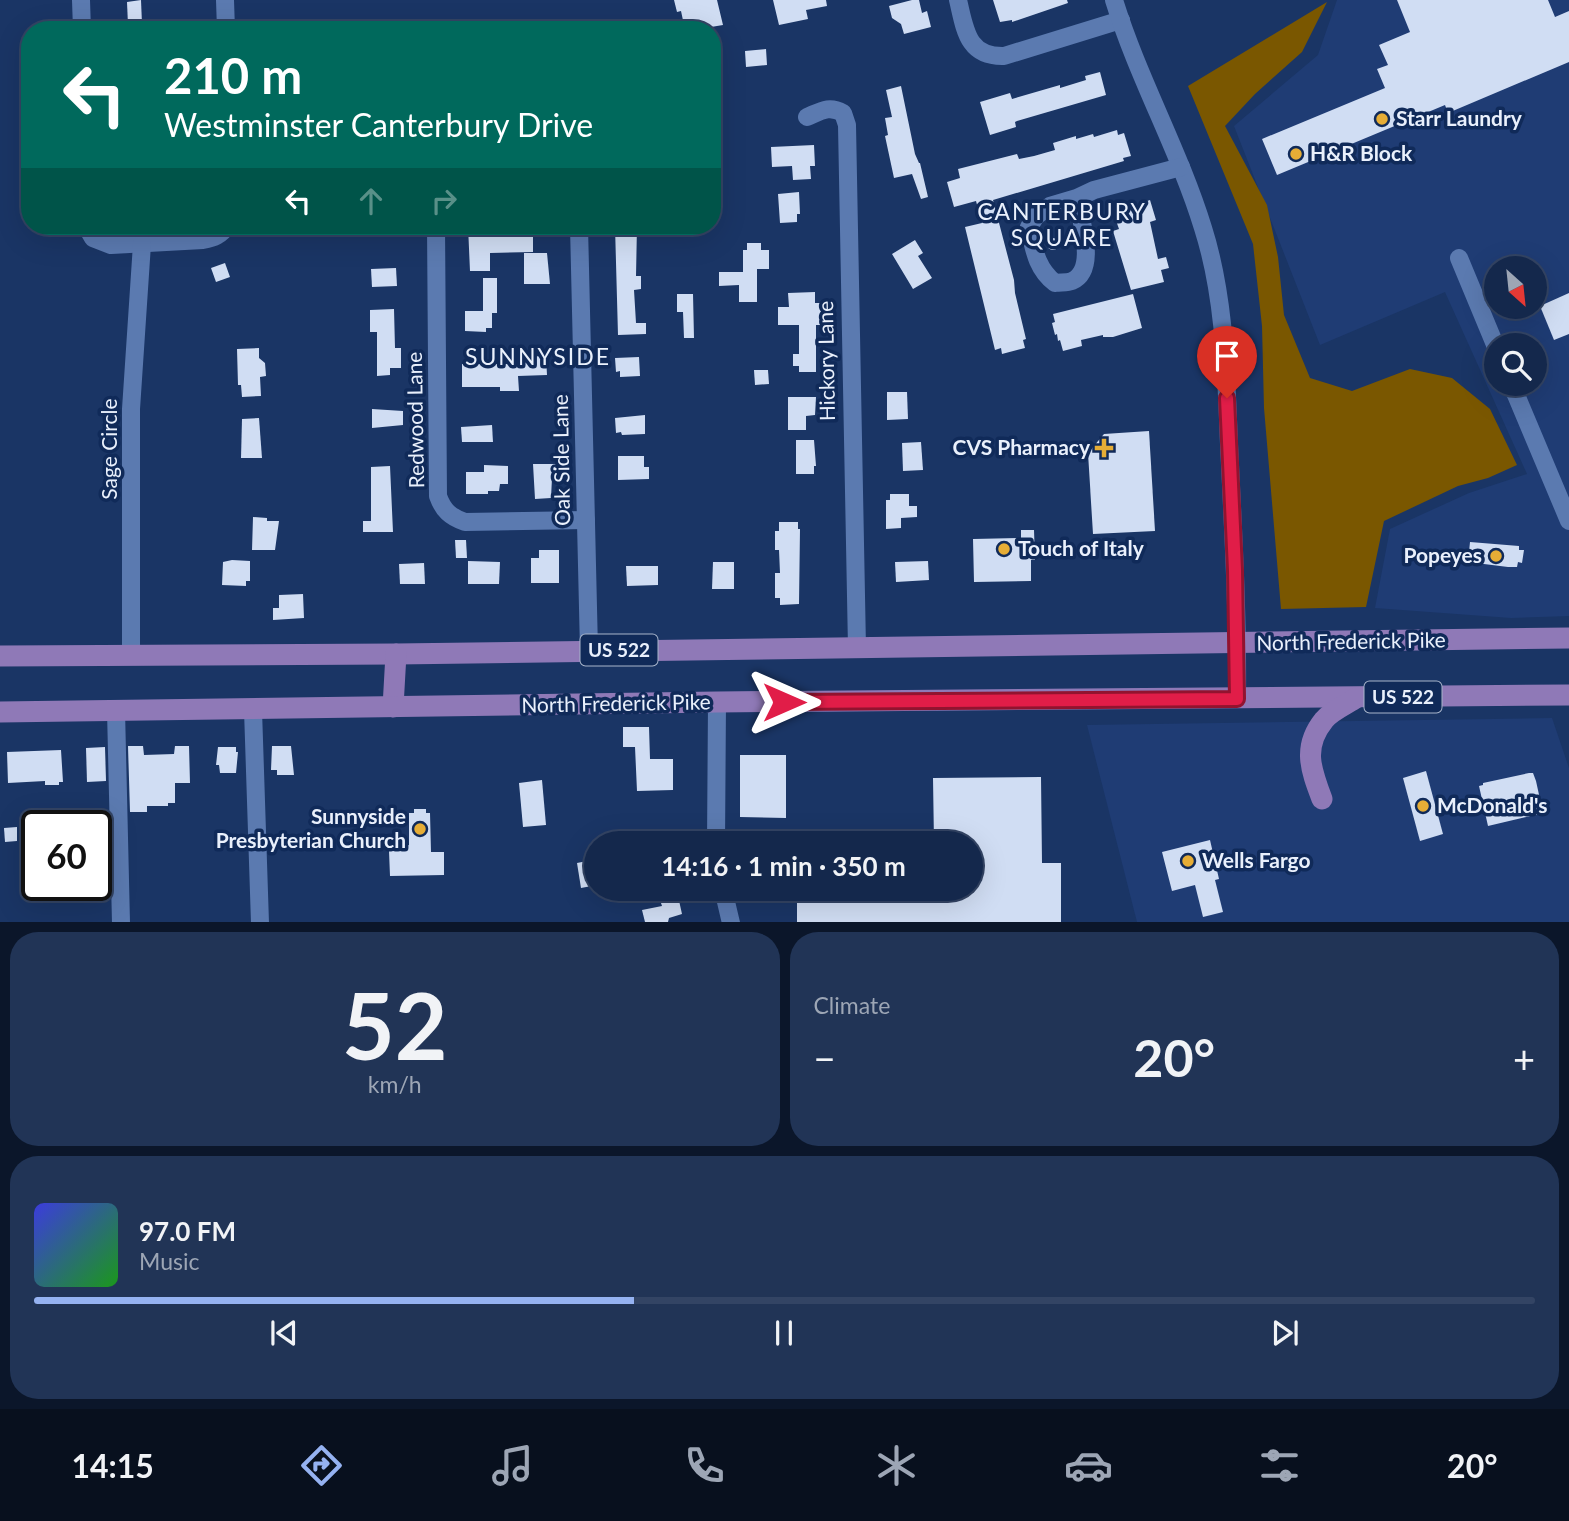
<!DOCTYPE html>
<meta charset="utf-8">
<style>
:root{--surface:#14284c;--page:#213456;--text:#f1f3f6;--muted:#9da6b5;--line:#334464;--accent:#95b2f1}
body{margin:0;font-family:Lato,sans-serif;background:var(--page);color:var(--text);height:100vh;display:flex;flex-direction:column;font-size:26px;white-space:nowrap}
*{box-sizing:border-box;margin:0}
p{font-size:23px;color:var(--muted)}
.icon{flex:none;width:38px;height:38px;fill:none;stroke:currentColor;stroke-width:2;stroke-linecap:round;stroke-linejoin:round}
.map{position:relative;height:922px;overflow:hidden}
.drawer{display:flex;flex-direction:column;gap:10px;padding:10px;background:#0b162a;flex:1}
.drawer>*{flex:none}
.top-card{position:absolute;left:21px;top:21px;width:700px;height:214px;border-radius:28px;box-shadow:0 7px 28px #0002,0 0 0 2px var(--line);background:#00695c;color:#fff;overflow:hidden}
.needle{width:46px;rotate:153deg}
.fabs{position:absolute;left:1484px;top:256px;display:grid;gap:14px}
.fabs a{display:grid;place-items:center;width:63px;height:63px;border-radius:50%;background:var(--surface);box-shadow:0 7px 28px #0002,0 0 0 2px var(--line);font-size:35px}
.speed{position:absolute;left:21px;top:810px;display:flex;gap:14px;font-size:35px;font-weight:700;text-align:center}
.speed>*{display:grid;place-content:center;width:91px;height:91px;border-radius:50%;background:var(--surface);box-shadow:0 7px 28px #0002,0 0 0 2px var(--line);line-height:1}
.speed .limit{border:4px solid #111;border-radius:10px;background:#fff;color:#111}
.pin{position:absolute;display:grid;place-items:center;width:60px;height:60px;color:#fff;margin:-72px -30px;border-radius:50% 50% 50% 0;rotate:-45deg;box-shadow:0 0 7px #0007}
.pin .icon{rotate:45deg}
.me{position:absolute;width:77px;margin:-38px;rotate:90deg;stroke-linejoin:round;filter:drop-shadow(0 0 5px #0008)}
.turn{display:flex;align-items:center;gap:24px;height:147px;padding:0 28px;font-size:32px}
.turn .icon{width:91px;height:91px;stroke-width:2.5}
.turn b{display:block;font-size:49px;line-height:60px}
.lanes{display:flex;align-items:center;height:66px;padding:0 28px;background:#0003;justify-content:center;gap:35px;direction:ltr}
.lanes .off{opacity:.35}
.big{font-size:52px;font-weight:700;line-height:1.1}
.drawer .tile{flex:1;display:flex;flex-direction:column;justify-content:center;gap:10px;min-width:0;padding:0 24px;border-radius:28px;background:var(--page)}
.drawer .dial{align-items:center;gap:0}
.dial b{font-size:91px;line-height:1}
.song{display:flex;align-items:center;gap:21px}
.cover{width:84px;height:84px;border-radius:10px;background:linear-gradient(135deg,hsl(240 70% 55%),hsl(120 70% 35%))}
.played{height:7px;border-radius:4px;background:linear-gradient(90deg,var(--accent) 40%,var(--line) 40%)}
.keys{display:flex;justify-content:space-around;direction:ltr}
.heat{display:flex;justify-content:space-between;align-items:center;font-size:38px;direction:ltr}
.drawer .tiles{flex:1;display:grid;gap:10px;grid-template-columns:1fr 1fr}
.tile:last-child{grid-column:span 2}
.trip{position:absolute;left:584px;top:831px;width:399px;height:70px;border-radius:35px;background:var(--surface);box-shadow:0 7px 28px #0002,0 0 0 2px var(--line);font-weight:700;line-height:70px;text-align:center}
.tab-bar{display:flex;height:112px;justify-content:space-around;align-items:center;background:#08101e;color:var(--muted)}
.tab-bar .icon{width:49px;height:49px}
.tab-bar .current{color:var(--accent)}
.tab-bar b{font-size:32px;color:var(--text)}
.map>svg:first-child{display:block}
.built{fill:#1f3c74;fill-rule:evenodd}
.forest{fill:#7a5700}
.building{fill:#d0ddf3}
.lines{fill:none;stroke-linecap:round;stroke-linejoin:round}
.minor{stroke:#5b7ab0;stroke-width:18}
.major{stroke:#8f79b7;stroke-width:21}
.route-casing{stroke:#92132f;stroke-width:18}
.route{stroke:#e11d48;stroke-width:12}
.poi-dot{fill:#e6ad36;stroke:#102a59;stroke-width:2.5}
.labels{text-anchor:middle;stroke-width:7;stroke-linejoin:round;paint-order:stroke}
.shield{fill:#102a59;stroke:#a8b5cb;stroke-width:2}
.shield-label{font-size:19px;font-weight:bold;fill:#e9f0fc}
.poi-label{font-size:21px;font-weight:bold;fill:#e9f0fc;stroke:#102a59;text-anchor:start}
.street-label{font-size:21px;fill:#e9f0fc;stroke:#102a59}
.neighbourhood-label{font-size:23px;letter-spacing:2px;fill:#e9f0fc;stroke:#102a59}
</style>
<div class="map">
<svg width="1569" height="923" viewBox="0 0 1569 923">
<rect width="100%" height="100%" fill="#1a3565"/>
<g class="built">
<path d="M1337,0H1569V616L1511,618L1375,608L1390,529L1469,493L1527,474L1445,292L1320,345L1234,126L1318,55ZM1496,268H1535V306H1496ZM1496,345H1535V383H1496Z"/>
<polygon points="1552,718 1569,768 1569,922 1137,922 1087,725"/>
</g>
<polygon class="forest" points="1327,2 1302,52 1255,94 1225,126 1267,205 1278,257 1284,315 1310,378 1352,391 1410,369 1452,378 1490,409 1517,465 1488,478 1458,486 1384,521 1366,607 1281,609 1264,408 1262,326 1253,244 1188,86"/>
<g class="building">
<polygon points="141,0 142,24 128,25 127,2"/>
<polygon points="674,0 717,0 723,25 693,30 692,23 684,25 681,11 677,12"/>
<polygon points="773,0 826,0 827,6 806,10 808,19 779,25"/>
<polygon points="912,0 919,0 922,13 927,11 931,27 904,34 901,24 892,18 889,6"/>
<polygon points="993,0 1067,0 1068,3 1012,22 1012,20 1000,22"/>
<polygon points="1397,0 1548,0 1555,17 1569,11 1569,62 1448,113 1445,105 1277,175 1262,139 1385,88 1377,69 1388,65 1379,45 1410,32"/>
<polygon points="766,49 767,65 746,67 745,51"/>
<polygon points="1100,72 1106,95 1017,121 1015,122 1016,127 990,135 980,102 1010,93 1012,99 1060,85 1060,88 1086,80 1085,76"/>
<polygon points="901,86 915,154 919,163 920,163 928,197 921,199 912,174 894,178 885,136 888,135 885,118 892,117 886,90"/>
<polygon points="1117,130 1118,135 1124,133 1131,156 1123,158 1124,161 993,200 1014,280 1015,293 1026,339 1023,340 1025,348 1002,354 1001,348 995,350 965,227 982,223 976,201 954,207 947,182 960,178 958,169 1017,154 1019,159 1034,156 1055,150 1053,143 1076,136 1076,139 1093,134 1094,137"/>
<polygon points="814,145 815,166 810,166 811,179 793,180 792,166 772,167 771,147"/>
<polygon points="799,192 800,214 797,214 797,222 780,223 778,194"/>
<polygon points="1150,200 1156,220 1150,222 1158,259 1166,257 1169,268 1161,270 1164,282 1131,290 1113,231 1119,229 1113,212 1121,209 1120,206 1132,202 1133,206"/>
<rect x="372" y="226" width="27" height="11"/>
<polygon points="468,226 490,226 490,230 533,226 533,252 490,253 490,271 470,271"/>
<polygon points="615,226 637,226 636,276 641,276 641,289 634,290 636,323 646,323 646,334 618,335"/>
<circle cx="1053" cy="244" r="6"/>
<polygon points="915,240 923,253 918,256 932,278 913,289 892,254"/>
<polygon points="747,243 761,243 761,250 769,250 769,269 757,269 757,302 739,302 739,285 719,286 719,272 743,272 743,250 747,250"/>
<polygon points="524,253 547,253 550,284 524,284"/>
<polygon points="225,263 230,277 216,282 211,268"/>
<polygon points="396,268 397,286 372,287 371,269"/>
<polygon points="483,278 497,278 497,313 492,313 492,328 486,328 486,332 465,331 465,311 483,311"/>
<polygon points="815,292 815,303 821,303 821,325 816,325 816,372 799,372 799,366 793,366 793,354 799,354 799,325 778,325 778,307 789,307 788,293"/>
<polygon points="1569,293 1569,334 1554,340 1540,306"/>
<polygon points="677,294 693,294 694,338 684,338 683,312 677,312"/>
<polygon points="1133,294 1142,328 1113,337 1103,337 1103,335 1081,340 1082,346 1063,351 1060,340 1058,341 1057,334 1055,335 1052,323 1055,322 1053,314"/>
<polygon points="394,309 395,348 401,348 401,368 390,368 390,375 377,376 377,332 370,332 370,310"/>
<polygon points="259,348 259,358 265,363 266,376 260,377 261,396 242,397 241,385 238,385 237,349"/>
<polygon points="546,356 547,375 518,376 519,391 500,391 500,387 462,387 462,364 515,364 514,357"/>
<polygon points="639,357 640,376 620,377 620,371 616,372 615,358"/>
<polygon points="754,370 768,370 769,384 755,385"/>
<polygon points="887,392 907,392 908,419 887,420"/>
<polygon points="788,397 816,397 815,415 806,416 806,430 788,430"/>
<polygon points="372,409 403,411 403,425 372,428"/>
<polygon points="645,415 645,434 622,435 621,432 616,433 615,418"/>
<polygon points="259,418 262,458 241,458 242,419"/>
<polygon points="492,425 493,442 462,442 461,427"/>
<polygon points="1149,431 1155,531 1093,534 1088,453 1104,434"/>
<polygon points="796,440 814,440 816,466 814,466 814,474 796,474"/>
<polygon points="921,442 923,470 903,471 902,443"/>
<polygon points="618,456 644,456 644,467 649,467 649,479 618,480"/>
<polygon points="533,464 556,464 556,478 552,478 551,498 535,499"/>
<polygon points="484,465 508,466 508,484 500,484 499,491 488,491 488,494 466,494 466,472 484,472"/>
<polygon points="390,466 393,532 363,532 363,521 371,521 371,467"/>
<polygon points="890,494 909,494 909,506 917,506 917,517 901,518 901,528 886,529 886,500 890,500"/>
<polygon points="253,517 267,518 267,521 279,521 275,550 252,550"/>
<polygon points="779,522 798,522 798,529 800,529 799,604 780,605 780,598 775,598 775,573 780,573 779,550 775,550 775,531 779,531"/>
<polygon points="1021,530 1034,530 1035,560 1031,560 1031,581 974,582 973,539 1021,538"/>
<polygon points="455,540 466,540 467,558 456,558"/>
<polygon points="1470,542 1519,546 1519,550 1524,550 1522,563 1518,562 1517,567 1508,567 1468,562"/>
<polygon points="539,550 559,550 559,583 531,583 531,558 539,558"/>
<polygon points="232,560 250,561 250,581 246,581 246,586 222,585 223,562"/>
<polygon points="468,561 500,562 499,584 468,584"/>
<polygon points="928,561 929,580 896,582 895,562"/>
<polygon points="713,562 734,562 734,589 712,589"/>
<polygon points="424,563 425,584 400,584 399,564"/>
<polygon points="626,566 658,566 658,585 627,586"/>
<polygon points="303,594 304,618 273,620 273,608 279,608 279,595"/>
<polygon points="623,727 649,727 650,759 673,759 673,790 637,791 635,747 623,747"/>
<polygon points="128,746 143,746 144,755 174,754 175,746 189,746 190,783 175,783 175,803 168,803 168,806 147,806 147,812 130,812"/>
<polygon points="272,746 291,746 294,775 277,775 277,770 271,770"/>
<polygon points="105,747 106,781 87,782 86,748"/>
<polygon points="218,747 236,747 236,752 238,752 236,773 220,773 219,765 216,765"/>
<polygon points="61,750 63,782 59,782 59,785 45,785 45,781 8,783 7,752"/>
<polygon points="740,755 786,755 786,818 740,817"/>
<polygon points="1426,771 1443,834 1420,841 1403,778"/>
<polygon points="1529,773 1533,773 1536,781 1543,813 1488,826 1479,786 1483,785 1483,783"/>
<polygon points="1041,777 1042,863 1061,863 1061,922 797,922 797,889 971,889 971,842 934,843 933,778"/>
<polygon points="542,780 546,825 523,827 519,783"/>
<polygon points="414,809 426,809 426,813 430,813 431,852 444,852 444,875 390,876 389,851 403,851 403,845 409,845 409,813 414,813"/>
<polygon points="107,821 108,837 96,837 96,822"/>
<polygon points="17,827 17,841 5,842 4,828"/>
<polygon points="1210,840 1219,879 1215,880 1223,912 1203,917 1195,885 1172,891 1162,852"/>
<polygon points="597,859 597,885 581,888 577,863"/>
<polygon points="678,896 682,914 669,918 668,922 645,922 642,910 662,906 660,900"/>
</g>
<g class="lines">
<g class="minor">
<polyline points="81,0 82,30"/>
<polyline points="225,0 226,30"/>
<path d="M958,0C965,29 967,57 1004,56L1121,20"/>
<path d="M1114,0C1138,78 1179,150 1203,228C1225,297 1226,372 1229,444C1233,529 1238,614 1237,699"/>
<path d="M807,117C821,111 829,105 843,113L847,125L857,648"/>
<path d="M1077,198C1080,219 1098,270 1072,281C1067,283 1060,282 1055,283C1036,268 1034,249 1029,227L1036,216L1050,206L1077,198L1094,190L1181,167"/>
<path d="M86,226L93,238L111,245L203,240C214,238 221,235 227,226"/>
<path d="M436,226L438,496C443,510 450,517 465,522L586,520"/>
<polyline points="579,226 589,650"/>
<polyline points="1459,258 1496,347"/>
<polyline points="1511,383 1569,521"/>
<polyline points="131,655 131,409 142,244"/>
<polyline points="116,710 121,923"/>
<polyline points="253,710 260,923"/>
<polyline points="716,844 717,702"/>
<polyline points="723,889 731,923"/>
</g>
<g class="major">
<polyline points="0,656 396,654 1569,638"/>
<polyline points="393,707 396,654"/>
<polyline points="0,712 717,702 1569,695"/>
<path d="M1322,799C1311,770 1302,747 1324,720C1331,711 1347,704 1356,698"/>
</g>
</g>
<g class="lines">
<g class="route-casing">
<polyline id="route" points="784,702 1237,699 1235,570 1227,398"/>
</g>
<use href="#route" class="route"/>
</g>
<g class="poi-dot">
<circle cx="1382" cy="119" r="7"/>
<circle cx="1296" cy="154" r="7"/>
<path d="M1100.5 437.5h7v7h7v7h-7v7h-7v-7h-7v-7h7z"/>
<circle cx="1004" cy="549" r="7"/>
<circle cx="1496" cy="556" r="7"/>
<circle cx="1423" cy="806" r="7"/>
<circle cx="420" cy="829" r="7"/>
<circle cx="1188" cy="861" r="7"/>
</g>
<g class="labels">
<g class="shield">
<rect x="580.5" y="634.5" width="77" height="31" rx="5"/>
<rect x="1364.5" y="681.5" width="77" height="31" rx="5"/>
</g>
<g class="shield-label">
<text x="619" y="657">US 522</text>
<text x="1403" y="704">US 522</text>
</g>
<g class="poi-label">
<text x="1396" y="126">Starr Laundry</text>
<text x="1310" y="161">H&amp;R Block</text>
<text x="1090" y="455" text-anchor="end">CVS Pharmacy</text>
<text x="1018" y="556">Touch of Italy</text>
<text x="1482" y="563" text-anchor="end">Popeyes</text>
<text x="1437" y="813">McDonald's</text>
<text x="406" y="824" text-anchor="end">Sunnyside<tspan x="406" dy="24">Presbyterian Church</tspan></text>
<text x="1202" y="868">Wells Fargo</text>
</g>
<g class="street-label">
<text transform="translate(827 361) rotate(-91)" y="7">Hickory Lane</text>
<text transform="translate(416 420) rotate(-91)" y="7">Redwood Lane</text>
<text transform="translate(110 449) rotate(-90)" y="7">Sage Circle</text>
<text transform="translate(562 460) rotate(-91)" y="7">Oak Side Lane</text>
<text transform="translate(1351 642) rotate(-1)" y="7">North Frederick Pike</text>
<text transform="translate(616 704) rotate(-1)" y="7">North Frederick Pike</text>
</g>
<g class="neighbourhood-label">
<text x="1062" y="220">CANTERBURY<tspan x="1062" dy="26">SQUARE</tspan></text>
<text x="538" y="365">SUNNYSIDE</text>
</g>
</g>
</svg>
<div class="fabs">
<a><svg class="needle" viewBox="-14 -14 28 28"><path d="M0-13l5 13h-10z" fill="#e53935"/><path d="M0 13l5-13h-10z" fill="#9da6b5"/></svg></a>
<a><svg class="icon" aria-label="search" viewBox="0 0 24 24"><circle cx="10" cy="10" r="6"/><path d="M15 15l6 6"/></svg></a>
</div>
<div class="speed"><div class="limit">60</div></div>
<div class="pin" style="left:1227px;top:398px;background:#d93025"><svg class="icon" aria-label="arrive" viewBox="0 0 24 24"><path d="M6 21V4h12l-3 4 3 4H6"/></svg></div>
<svg class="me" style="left:784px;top:702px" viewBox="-20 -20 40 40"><path d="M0-17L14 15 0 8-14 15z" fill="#e11d48" stroke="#fff" stroke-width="4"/></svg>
<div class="trip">14:16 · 1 min · 350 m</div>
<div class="top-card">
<div class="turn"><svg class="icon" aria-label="left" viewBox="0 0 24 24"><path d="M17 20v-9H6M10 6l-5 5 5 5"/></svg><div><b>210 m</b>Westminster Canterbury Drive</div></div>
<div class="lanes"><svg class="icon" aria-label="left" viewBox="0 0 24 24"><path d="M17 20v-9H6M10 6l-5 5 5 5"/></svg><svg class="icon off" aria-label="ahead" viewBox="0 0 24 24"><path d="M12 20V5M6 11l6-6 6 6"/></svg><svg class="icon off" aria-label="right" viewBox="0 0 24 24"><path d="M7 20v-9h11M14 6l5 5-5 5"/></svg></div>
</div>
</div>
<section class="drawer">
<div class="tiles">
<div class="tile dial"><b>52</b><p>km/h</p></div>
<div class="tile"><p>Climate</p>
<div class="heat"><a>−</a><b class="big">20°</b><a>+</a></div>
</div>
<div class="tile">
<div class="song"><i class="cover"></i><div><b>97.0 FM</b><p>Music</p></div></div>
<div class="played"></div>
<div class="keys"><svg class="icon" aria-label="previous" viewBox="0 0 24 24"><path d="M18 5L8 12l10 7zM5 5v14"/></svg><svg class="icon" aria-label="pause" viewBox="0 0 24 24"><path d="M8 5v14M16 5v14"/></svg><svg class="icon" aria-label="next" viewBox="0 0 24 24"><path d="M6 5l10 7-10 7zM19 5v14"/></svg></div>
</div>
</div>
</section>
<nav class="tab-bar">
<b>14:15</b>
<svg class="icon current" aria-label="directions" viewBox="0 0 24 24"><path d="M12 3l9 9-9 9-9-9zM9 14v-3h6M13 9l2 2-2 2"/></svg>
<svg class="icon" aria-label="music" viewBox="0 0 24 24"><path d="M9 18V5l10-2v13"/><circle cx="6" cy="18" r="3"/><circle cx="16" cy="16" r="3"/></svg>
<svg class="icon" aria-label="phone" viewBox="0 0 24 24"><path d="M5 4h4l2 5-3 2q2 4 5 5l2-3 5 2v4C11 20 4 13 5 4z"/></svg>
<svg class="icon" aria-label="climate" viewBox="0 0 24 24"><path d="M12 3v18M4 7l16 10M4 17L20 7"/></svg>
<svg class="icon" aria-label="car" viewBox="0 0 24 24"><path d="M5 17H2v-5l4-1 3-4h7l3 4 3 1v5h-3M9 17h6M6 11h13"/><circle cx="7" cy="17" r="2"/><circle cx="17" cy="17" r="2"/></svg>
<svg class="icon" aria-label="filters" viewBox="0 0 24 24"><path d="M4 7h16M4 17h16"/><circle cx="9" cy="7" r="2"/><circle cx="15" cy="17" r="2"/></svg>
<b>20°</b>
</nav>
